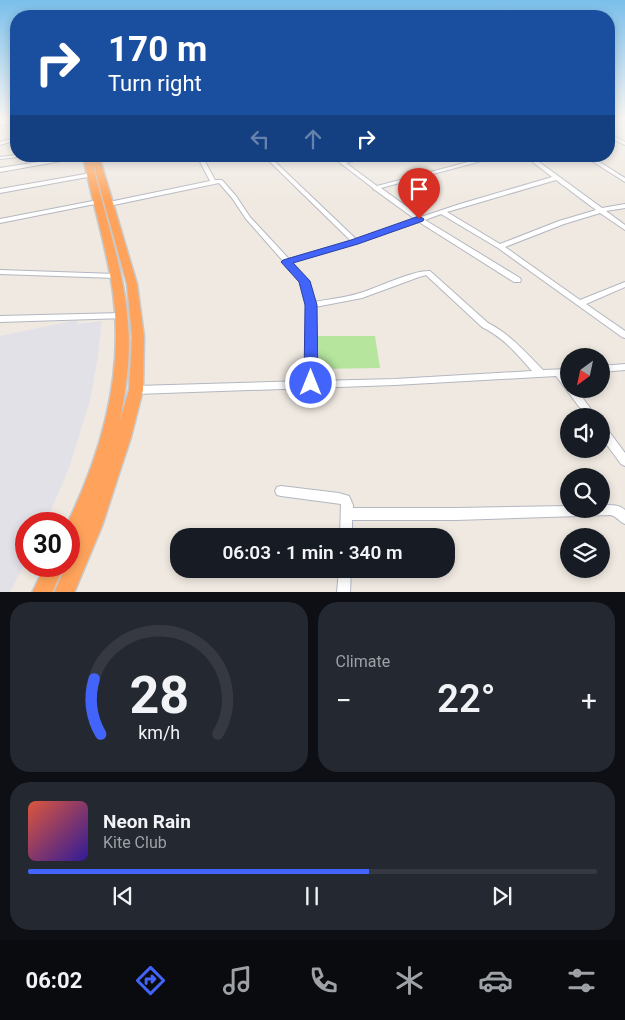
<!DOCTYPE html>
<meta charset="utf-8">
<style>
:root{--surface:#171b24;--page:#242831;--text:#f1f3f6;--muted:#9ea1a6;--line:#363941;--accent:#4264fb}
body{margin:0;font-family:Roboto,sans-serif;background:var(--page);color:var(--text);height:100vh;display:flex;flex-direction:column;font-size:19px;white-space:nowrap}
*{box-sizing:border-box;margin:0}
p{font-size:16px;color:var(--muted)}
.icon{flex:none;width:28px;height:28px;fill:none;stroke:currentColor;stroke-width:2;stroke-linecap:round;stroke-linejoin:round}
.map{position:relative;height:592px;overflow:hidden}
.details{display:flex;flex-direction:column;gap:10px;padding:10px;background:#0d0f14;flex:1}
.details>*{flex:none}
.top-card{position:absolute;left:10px;top:10px;width:605px;height:152px;border-radius:20px;box-shadow:0 2px 8px #0003;background:#1a4fa0;color:#fff;overflow:hidden}
.needle{width:32px;rotate:213deg}
.tools{position:absolute;left:560px;top:348px;display:grid;gap:10px}
.tools a{display:grid;place-items:center;width:50px;height:50px;border-radius:50%;background:var(--surface);box-shadow:0 2px 8px #0003;font-size:25px}
.speed{position:absolute;left:15px;top:512px;display:flex;gap:10px;font-size:25px;font-weight:700;text-align:center}
.speed>*{display:grid;place-content:center;width:65px;height:65px;border-radius:50%;background:var(--surface);box-shadow:0 2px 8px #0003;line-height:1}
.speed .limit{border:8px solid #d22;background:#fff;color:#111}
.pin{position:absolute;display:grid;place-items:center;width:42px;height:42px;color:#fff;margin:-51px -21px;border-radius:50% 50% 50% 0;rotate:-45deg;box-shadow:0 0 5px #0007}
.pin .icon{rotate:45deg}
.me{position:absolute;width:55px;margin:-28px;rotate:0deg;stroke-linejoin:round;filter:drop-shadow(0 0 4px #0008)}
.turn{display:flex;align-items:center;gap:18px;height:105px;padding:0 15px;font-size:22px}
.turn .icon{width:65px;height:65px;stroke-width:2.5}
.turn b{display:block;font-size:35px;line-height:42px}
.lanes{display:flex;align-items:center;height:48px;padding:0 15px;background:#0003;justify-content:center;gap:25px;direction:ltr}
.lanes .off{opacity:.35}
.big{font-size:38px;font-weight:600;line-height:1.1}
.details .widget{flex:1;display:flex;flex-direction:column;justify-content:center;gap:8px;min-width:0;padding:0 18px;border-radius:20px;background:var(--page)}
.details .dial{align-items:center;gap:0}
.dial svg{height:130px;overflow:visible;fill:none;stroke:var(--line);stroke-width:7;stroke-linecap:round;text-anchor:middle}
.dial text{fill:var(--text);stroke:none}
.song{display:flex;align-items:center;gap:15px}
.cover{width:60px;height:60px;border-radius:8px;background:linear-gradient(135deg,hsl(10 70% 55%),hsl(250 70% 35%))}
.played{height:5px;border-radius:2px;background:linear-gradient(90deg,var(--accent) 60%,var(--line) 60%)}
.keys{display:flex;justify-content:space-around;direction:ltr}
.heat{display:flex;justify-content:space-between;align-items:center;font-size:28px;direction:ltr}
.details .tiles{flex:1;display:grid;gap:10px;grid-template-columns:1fr 1fr}
.widget:last-child{grid-column:span 2}
.trip{position:absolute;left:170px;top:528px;width:285px;height:50px;border-radius:20px;background:var(--surface);box-shadow:0 2px 8px #0003;font-weight:600;line-height:50px;text-align:center}
.menu{display:flex;height:80px;justify-content:space-around;align-items:center;background:#090b0e;color:var(--muted)}
.menu .icon{width:35px;height:35px}
.menu .active{color:var(--accent)}
.menu b{font-size:22px;color:var(--text)}
.map>svg:first-child{display:block}
.industrial{fill:#e3e1e8}
.green{fill:#b6e59e}
.lines{fill:none;stroke-linecap:round;stroke-linejoin:round}
.minor-casing{stroke:#b4b7c1;stroke-width:2}
.highway-casing{stroke:#c9c9c9;stroke-width:3}
.minor{fill:#fff;fill-rule:evenodd}
.highway{fill:#ffa35c;fill-rule:evenodd}
.route{fill:#4264fb;stroke:#2b41a3}
</style>
<div class="map">
<svg width="625" height="593" viewBox="0 0 625 593">
<rect width="100%" height="100%" fill="#efe9e1"/>
<polygon class="industrial" points="77,320 77,324 102,321 97,362 90,400 69,468 45,524 26,524 26,562 10,592 0,592 0,336"/>
<polygon class="green" points="318,336 375,336 380,368 319,369"/>
<g class="lines">
<g class="minor-casing">
<g id="minor">
<polygon points="616,118 625,118 625,119 609,121 609,119"/>
<polygon points="0,119 6,123 16,122 16,124 3,125 0,122"/>
<polygon points="609,134 625,142 625,145 609,137"/>
<polygon points="16,138 16,140 0,145 0,142"/>
<polygon points="16,155 18,157 0,159 0,157"/>
<polygon points="76,156 89,156 0,172 0,168"/>
<path d="M197,156H202L215,180H222L236,196L250,217L289,259L351,241L264,156H269L356,239L415,219L375,190L373,189V188L331,156H337L343,161L364,156H373L346,163L377,186L491,156H500L381,188L421,217L460,204L552,177L525,156H531L602,208L625,204V208L606,211L625,225V230L600,213L564,224L505,247L580,300L625,282V287L586,304L625,331V338L622,337L498,248L441,214L425,220L520,278L521,280L520,282H514L419,222L357,243L292,262L309,281L314,302C329,299 345,298 360,293C377,288 413,270 430,271L488,323C510,334 526,353 543,370L569,369V375H566L569,379V389H576L596,416H586L556,376L395,385L136,394L133,393L131,390L133,387L136,386L306,381L307,305L302,281L286,264L284,263L283,261L246,219L232,198L219,183L109,206L106,204L109,202L210,181ZM556,180L596,210L559,221L500,244L447,212ZM426,275L482,327C503,337 517,354 532,371L395,379L316,381L315,307L362,298L419,277Z"/>
<polygon points="584,156 590,156 625,178 625,182"/>
<polygon points="91,173 93,174 93,176 0,193 0,189"/>
<polygon points="98,200 100,201 100,203 0,223 0,219"/>
<polygon points="0,270 116,274 120,276 116,278 0,274"/>
<polygon points="122,313 125,314 126,316 125,318 0,322 0,316"/>
<polygon points="625,364 625,370 601,372 601,366"/>
<polygon points="601,425 605,426 625,453 625,466 621,464 601,437"/>
<path d="M281,486L339,493L349,496L353,505V508H456L569,506V509H601V505C610,505 619,504 625,510V524C618,521 617,516 610,515L456,520H352V536H340L341,504L281,496L277,495L275,491L277,487Z"/>
<polygon points="339,569 351,569 350,593 337,593"/>
</g>
</g>
<g class="highway-casing">
<g id="highway">
<path d="M83,156H91C103,212 124,267 128,324C131,356 126,388 120,420L129,390L132,337L127,284L91,156H99L137,284L144,337L143,390L131,437L102,526L74,593H54L66,566H69V560L78,540L75,545L69,548V524H67C102,452 124,373 113,293C107,247 92,202 83,156Z"/>
<polygon points="45,566 64,566 52,593 32,593"/>
</g>
</g>
<use href="#minor" class="minor"/>
<use href="#highway" class="highway"/>
</g>
<linearGradient id="sky" x2="0" y2="1"><stop stop-color="#7abfeb"/><stop offset="0.59" stop-color="#f8f5f2"/><stop offset="1" stop-color="#f8f5f2" stop-opacity="0"/></linearGradient>
<rect width="625" height="201" fill="url(#sky)"/>
<polygon class="route" points="419,216 424,219 423,221 358,244 293,263 310,281 317,305 318,383 316,387 311,389 306,387 304,383 305,305 299,282 281,262 283,260 351,240"/>
</svg>
<div class="tools">
<a><svg class="needle" viewBox="-14 -14 28 28"><path d="M0-13l5 13h-10z" fill="#e53935"/><path d="M0 13l5-13h-10z" fill="#9ea1a6"/></svg></a>
<a><svg class="icon" aria-label="sound" viewBox="0 0 24 24"><path d="M4 9h4l5-4v14l-5-4H4zM17 9q2 3 0 6"/></svg></a>
<a><svg class="icon" aria-label="search" viewBox="0 0 24 24"><circle cx="10" cy="10" r="6"/><path d="M15 15l6 6"/></svg></a>
<a><svg class="icon" aria-label="layers" viewBox="0 0 24 24"><path d="M12 4l9 5-9 5-9-5zM3 14l9 5 9-5"/></svg></a>
</div>
<div class="speed"><div class="limit">30</div></div>
<div class="pin" style="left:419px;top:219px;background:#d93025"><svg class="icon" aria-label="arrive" viewBox="0 0 24 24"><path d="M6 21V4h12l-3 4 3 4H6"/></svg></div>
<svg class="me" style="left:311px;top:383px" viewBox="-20 -20 40 40"><circle r="17" fill="#4264fb" stroke="#fff" stroke-width="3"/><path d="M0-11L8 9 0 5-8 9z" fill="#fff"/></svg>
<div class="trip">06:03 · 1 min · 340 m</div>
<div class="top-card">
<div class="turn"><svg class="icon" aria-label="right" viewBox="0 0 24 24"><path d="M7 20v-9h11M14 6l5 5-5 5"/></svg><div><b>170 m</b>Turn right</div></div>
<div class="lanes"><svg class="icon off" aria-label="left" viewBox="0 0 24 24"><path d="M17 20v-9H6M10 6l-5 5 5 5"/></svg><svg class="icon off" aria-label="ahead" viewBox="0 0 24 24"><path d="M12 20V5M6 11l6-6 6 6"/></svg><svg class="icon" aria-label="right" viewBox="0 0 24 24"><path d="M7 20v-9h11M14 6l5 5-5 5"/></svg></div>
</div>
</div>
<section class="details">
<div class="tiles">
<div class="widget dial"><svg viewBox="0 0 100 80">
<path d="M14 69A42 42 0 1 1 86 69"/>
<path d="M14 69A42 42 0 0 1 10 35" stroke="#4264fb"/>
<text x="50" y="56" font-size="32" font-weight="700">28</text>
<text x="50" y="72" font-size="11">km/h</text>
</svg></div>
<div class="widget"><p>Climate</p>
<div class="heat"><a>−</a><b class="big">22°</b><a>+</a></div>
</div>
<div class="widget">
<div class="song"><i class="cover"></i><div><b>Neon Rain</b><p>Kite Club</p></div></div>
<div class="played"></div>
<div class="keys"><svg class="icon" aria-label="previous" viewBox="0 0 24 24"><path d="M18 5L8 12l10 7zM5 5v14"/></svg><svg class="icon" aria-label="pause" viewBox="0 0 24 24"><path d="M8 5v14M16 5v14"/></svg><svg class="icon" aria-label="next" viewBox="0 0 24 24"><path d="M6 5l10 7-10 7zM19 5v14"/></svg></div>
</div>
</div>
</section>
<nav class="menu">
<b>06:02</b>
<svg class="icon active" aria-label="directions" viewBox="0 0 24 24"><path d="M12 3l9 9-9 9-9-9zM9 14v-3h6M13 9l2 2-2 2"/></svg>
<svg class="icon" aria-label="music" viewBox="0 0 24 24"><path d="M9 18V5l10-2v13"/><circle cx="6" cy="18" r="3"/><circle cx="16" cy="16" r="3"/></svg>
<svg class="icon" aria-label="phone" viewBox="0 0 24 24"><path d="M5 4h4l2 5-3 2q2 4 5 5l2-3 5 2v4C11 20 4 13 5 4z"/></svg>
<svg class="icon" aria-label="climate" viewBox="0 0 24 24"><path d="M12 3v18M4 7l16 10M4 17L20 7"/></svg>
<svg class="icon" aria-label="car" viewBox="0 0 24 24"><path d="M5 17H2v-5l4-1 3-4h7l3 4 3 1v5h-3M9 17h6M6 11h13"/><circle cx="7" cy="17" r="2"/><circle cx="17" cy="17" r="2"/></svg>
<svg class="icon" aria-label="filters" viewBox="0 0 24 24"><path d="M4 7h16M4 17h16"/><circle cx="9" cy="7" r="2"/><circle cx="15" cy="17" r="2"/></svg>
</nav>
